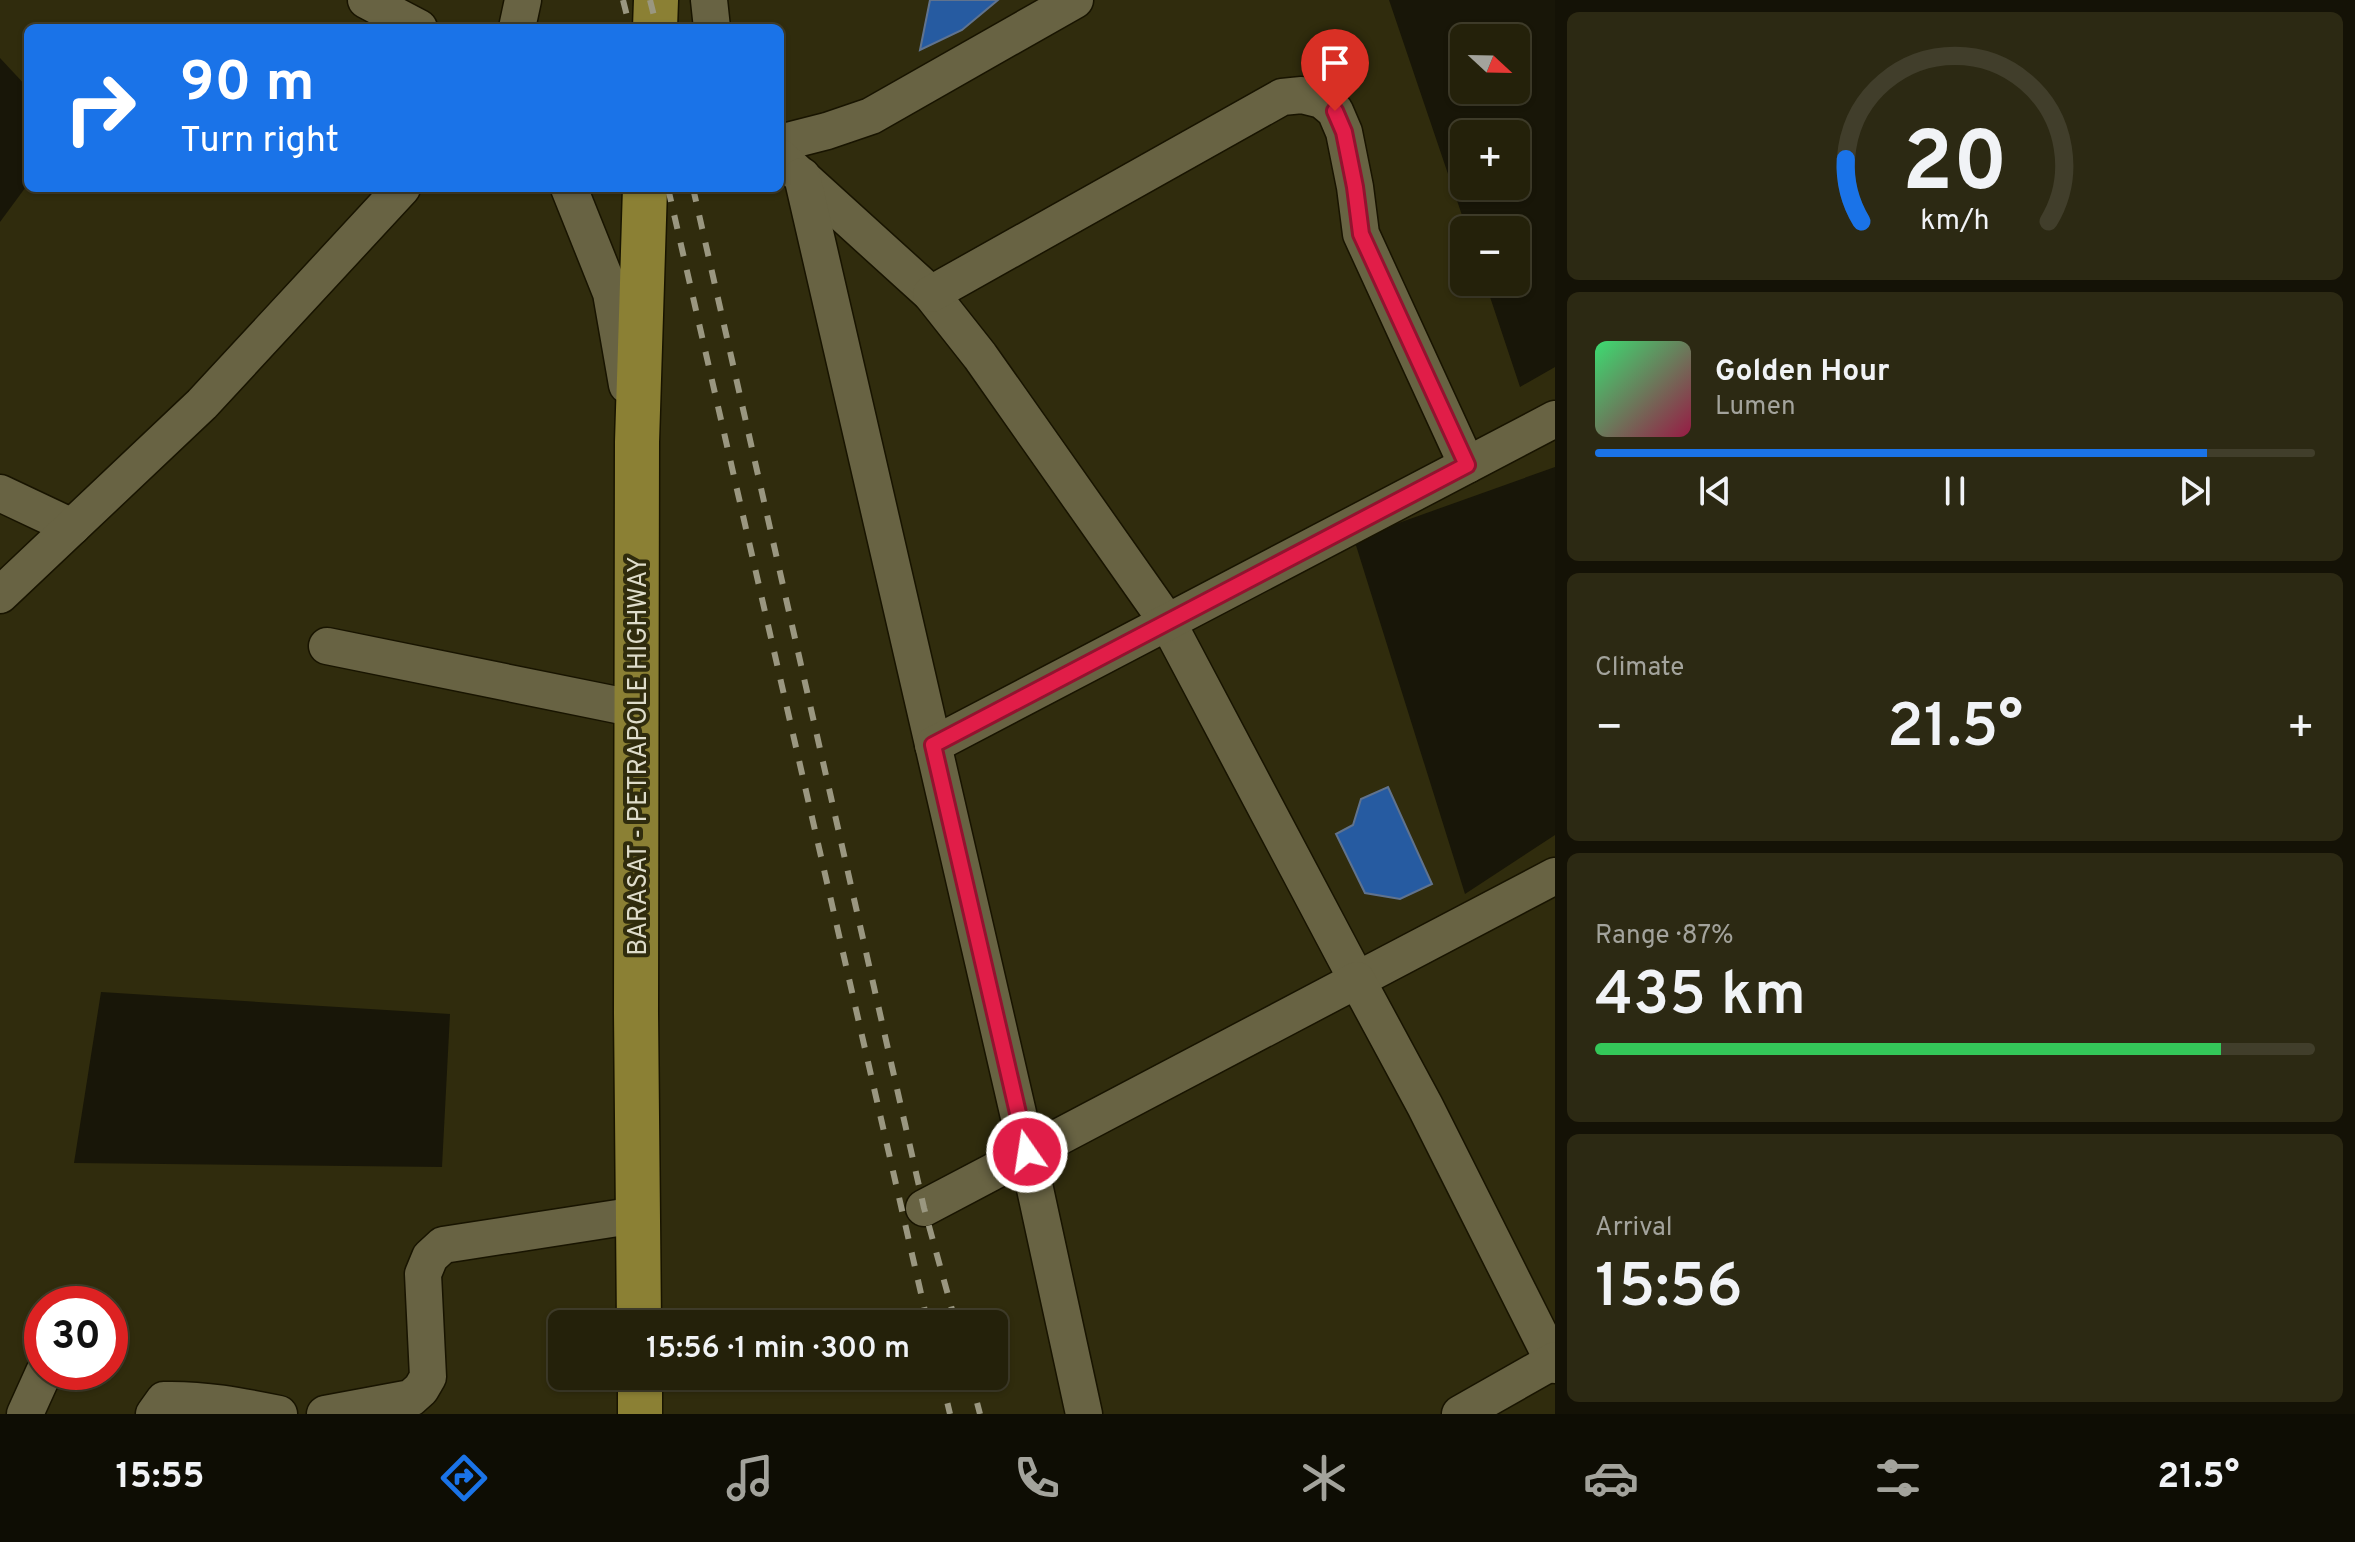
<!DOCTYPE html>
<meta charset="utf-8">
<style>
:root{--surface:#24210a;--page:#2c2913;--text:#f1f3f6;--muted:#a3a39c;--line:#413e2b;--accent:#1a73e8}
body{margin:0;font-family:Overpass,sans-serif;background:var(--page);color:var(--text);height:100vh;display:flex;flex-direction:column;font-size:30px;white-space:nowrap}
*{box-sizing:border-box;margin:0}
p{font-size:26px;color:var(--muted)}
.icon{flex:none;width:44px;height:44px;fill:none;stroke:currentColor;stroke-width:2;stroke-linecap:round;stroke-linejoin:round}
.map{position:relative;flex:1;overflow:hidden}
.details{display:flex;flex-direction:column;gap:12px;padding:12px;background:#141206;width:800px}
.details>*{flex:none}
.banner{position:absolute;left:24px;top:24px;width:760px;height:168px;border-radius:12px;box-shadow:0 2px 6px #0004,0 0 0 2px var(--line);background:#1a73e8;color:#fff;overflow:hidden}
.needle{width:52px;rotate:112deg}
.fabs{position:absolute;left:1450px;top:24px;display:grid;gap:16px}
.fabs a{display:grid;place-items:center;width:80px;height:80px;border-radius:12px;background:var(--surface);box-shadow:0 2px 6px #0004,0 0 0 2px var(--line);font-size:40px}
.speed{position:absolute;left:24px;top:1286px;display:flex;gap:16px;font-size:40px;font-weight:700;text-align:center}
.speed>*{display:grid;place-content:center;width:104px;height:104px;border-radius:50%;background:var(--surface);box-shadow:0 2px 6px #0004,0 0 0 2px var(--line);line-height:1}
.speed .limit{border:12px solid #d22;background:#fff;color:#111}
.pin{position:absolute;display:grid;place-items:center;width:68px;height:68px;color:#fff;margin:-82px -34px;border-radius:50% 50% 50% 0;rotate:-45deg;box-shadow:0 0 8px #0007}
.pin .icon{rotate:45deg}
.me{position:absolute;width:88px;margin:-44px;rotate:347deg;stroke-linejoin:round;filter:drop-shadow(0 0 6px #0008)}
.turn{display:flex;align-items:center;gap:28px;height:168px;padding:0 24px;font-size:36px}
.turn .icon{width:104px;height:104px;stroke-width:2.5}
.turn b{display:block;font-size:56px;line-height:68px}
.big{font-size:60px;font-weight:600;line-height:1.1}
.details .card{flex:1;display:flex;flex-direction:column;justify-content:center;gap:12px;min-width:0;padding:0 28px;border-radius:12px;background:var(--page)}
.details .dial{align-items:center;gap:0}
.dial svg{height:208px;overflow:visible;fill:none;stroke:var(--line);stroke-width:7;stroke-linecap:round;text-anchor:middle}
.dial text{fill:var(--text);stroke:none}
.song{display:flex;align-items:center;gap:24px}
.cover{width:96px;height:96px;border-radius:12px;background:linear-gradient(135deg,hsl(140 70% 55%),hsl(340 70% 35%))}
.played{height:8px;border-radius:4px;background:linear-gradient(90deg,var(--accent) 85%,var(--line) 85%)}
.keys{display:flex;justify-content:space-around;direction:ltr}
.heat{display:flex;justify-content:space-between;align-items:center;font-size:44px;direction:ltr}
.charge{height:12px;border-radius:6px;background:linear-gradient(90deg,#34c759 87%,var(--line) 0)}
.trip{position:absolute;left:548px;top:1310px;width:460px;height:80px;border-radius:12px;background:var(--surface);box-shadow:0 2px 6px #0004,0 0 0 2px var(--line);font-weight:600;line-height:80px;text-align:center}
.dock{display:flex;height:128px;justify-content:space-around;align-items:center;background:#0e0d04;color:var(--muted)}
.dock .icon{width:56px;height:56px}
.dock .selected{color:var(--accent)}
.dock b{font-size:36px;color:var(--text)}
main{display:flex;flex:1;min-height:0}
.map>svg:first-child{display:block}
.water{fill:#181608;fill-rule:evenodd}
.building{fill:#265ba1;stroke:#60738e;stroke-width:2}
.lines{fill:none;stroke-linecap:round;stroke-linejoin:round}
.minor-casing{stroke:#181400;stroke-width:39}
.trunk-casing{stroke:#181400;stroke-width:47}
.minor{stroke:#686343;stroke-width:36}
.trunk{stroke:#8b8034;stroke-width:44}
.rail{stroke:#9a9780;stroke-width:6;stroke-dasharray:14 14;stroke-linecap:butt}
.route-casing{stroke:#92132f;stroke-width:20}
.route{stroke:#e11d48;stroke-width:14}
.labels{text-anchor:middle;stroke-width:8;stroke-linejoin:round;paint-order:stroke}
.street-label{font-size:26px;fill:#dedcca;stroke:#302c0d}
</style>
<main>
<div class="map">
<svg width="1555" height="1414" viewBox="0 0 1555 1414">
<rect width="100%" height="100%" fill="#302c0d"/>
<g class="water">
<path d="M1389,0H1555V367L1520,387L1485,282H1516V230H1467ZM1464,38H1516V90H1464ZM1464,134H1516V186H1464Z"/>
<polygon points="0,58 28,88 28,184 0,222"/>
<polygon points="1555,467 1555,835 1465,894 1354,539"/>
<polygon points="101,992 450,1014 442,1167 74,1163"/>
</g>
<g class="building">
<polygon points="930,0 998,0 962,30 920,50"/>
<polygon points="1388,787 1432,884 1400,899 1365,893 1336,834 1353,825 1361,799"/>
</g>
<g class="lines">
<g class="minor-casing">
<g id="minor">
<polyline points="366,0 419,28"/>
<polyline points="709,0 712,28"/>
<polyline points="517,28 523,0"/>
<polyline points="780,143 827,131 871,116 1075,0"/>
<polyline points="780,157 931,294 980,356 1168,623 1357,980 1555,876"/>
<polyline points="802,176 1027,1152 1084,1414"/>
<polyline points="569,188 611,293 627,385"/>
<polyline points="931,294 1282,97 1302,95 1322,100 1335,111 1344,132 1355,187 1361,234 1467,465"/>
<polyline points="0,493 72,527"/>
<polyline points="0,595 202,404 402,188"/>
<polyline points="327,646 637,709"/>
<polyline points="933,745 1555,419"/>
<polyline points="924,1208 1357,980 1425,1106 1555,1365"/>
<polyline points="25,1414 44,1372"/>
<path d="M154,1414L164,1400C204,1399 240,1406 279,1414"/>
<polyline points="325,1414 411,1398 421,1389 428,1377 423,1274 430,1257 443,1245 637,1215"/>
<polyline points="1460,1414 1555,1360"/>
</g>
</g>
<g class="trunk-casing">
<g id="trunk">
<polyline points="655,28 656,0"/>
<polyline points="639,1324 636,1013 637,442 645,188"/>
<polyline points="640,1376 640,1414"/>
</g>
</g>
<use href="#minor" class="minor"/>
<use href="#trunk" class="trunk"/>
<g class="rail">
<polyline points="623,0 630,28"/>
<polyline points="650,0 657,28"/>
<polyline points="668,188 928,1324"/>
<polyline points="693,188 924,1208 956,1324"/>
<polyline points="941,1376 950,1414"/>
<polyline points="970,1376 980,1414"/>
</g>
</g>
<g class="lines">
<g class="route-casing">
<polyline id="route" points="1027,1152 933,745 1467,465 1361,234 1355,187 1344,132 1335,111"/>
</g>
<use href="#route" class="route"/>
</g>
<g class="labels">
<g class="street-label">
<text transform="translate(637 756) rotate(-90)" y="9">BARASAT - PETRAPOLE HIGHWAY</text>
</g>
</g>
</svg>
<div class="fabs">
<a><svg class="needle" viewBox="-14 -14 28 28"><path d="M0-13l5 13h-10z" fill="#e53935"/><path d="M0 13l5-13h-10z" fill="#a3a39c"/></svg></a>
<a>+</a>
<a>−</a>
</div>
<div class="speed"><div class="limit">30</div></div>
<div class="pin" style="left:1335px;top:111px;background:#d93025"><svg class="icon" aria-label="arrive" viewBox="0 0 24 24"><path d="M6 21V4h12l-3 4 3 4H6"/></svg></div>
<svg class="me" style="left:1027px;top:1152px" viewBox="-20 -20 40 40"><circle r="17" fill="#e11d48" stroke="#fff" stroke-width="3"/><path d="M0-11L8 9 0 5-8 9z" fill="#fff"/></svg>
<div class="trip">15:56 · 1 min · 300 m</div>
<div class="banner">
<div class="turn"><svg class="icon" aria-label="right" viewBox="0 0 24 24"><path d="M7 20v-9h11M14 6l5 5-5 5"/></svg><div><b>90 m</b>Turn right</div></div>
</div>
</div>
<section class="details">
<div class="card dial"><svg viewBox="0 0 100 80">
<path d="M14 69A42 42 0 1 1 86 69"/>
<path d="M14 69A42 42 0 0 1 8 45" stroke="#1a73e8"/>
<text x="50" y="56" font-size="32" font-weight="700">20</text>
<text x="50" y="72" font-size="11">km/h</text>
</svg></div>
<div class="card">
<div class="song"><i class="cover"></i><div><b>Golden Hour</b><p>Lumen</p></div></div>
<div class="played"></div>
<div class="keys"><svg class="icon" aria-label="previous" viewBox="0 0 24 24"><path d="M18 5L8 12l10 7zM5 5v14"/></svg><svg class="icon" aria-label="pause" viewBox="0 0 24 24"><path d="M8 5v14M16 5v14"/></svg><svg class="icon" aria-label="next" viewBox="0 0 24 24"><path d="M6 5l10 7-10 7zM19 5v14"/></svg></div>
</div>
<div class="card"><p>Climate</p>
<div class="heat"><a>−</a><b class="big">21.5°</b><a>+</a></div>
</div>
<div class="card"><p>Range · 87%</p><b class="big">435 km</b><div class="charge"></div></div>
<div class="card"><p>Arrival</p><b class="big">15:56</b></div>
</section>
</main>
<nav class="dock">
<b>15:55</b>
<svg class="icon selected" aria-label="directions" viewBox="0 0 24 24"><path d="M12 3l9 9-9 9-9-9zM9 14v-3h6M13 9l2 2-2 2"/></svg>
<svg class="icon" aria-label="music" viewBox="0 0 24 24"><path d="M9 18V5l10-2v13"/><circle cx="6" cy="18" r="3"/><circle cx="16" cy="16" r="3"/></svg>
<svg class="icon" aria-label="phone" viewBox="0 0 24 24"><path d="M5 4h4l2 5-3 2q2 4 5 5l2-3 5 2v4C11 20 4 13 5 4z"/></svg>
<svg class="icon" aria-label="climate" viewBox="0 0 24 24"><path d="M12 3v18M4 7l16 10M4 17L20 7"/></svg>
<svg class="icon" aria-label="car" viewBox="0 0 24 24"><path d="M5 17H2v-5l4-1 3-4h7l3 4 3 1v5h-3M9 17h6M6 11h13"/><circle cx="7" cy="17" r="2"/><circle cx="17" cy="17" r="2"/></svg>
<svg class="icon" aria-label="filters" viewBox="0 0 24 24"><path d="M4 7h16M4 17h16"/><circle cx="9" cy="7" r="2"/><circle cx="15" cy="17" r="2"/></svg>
<b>21.5°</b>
</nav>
